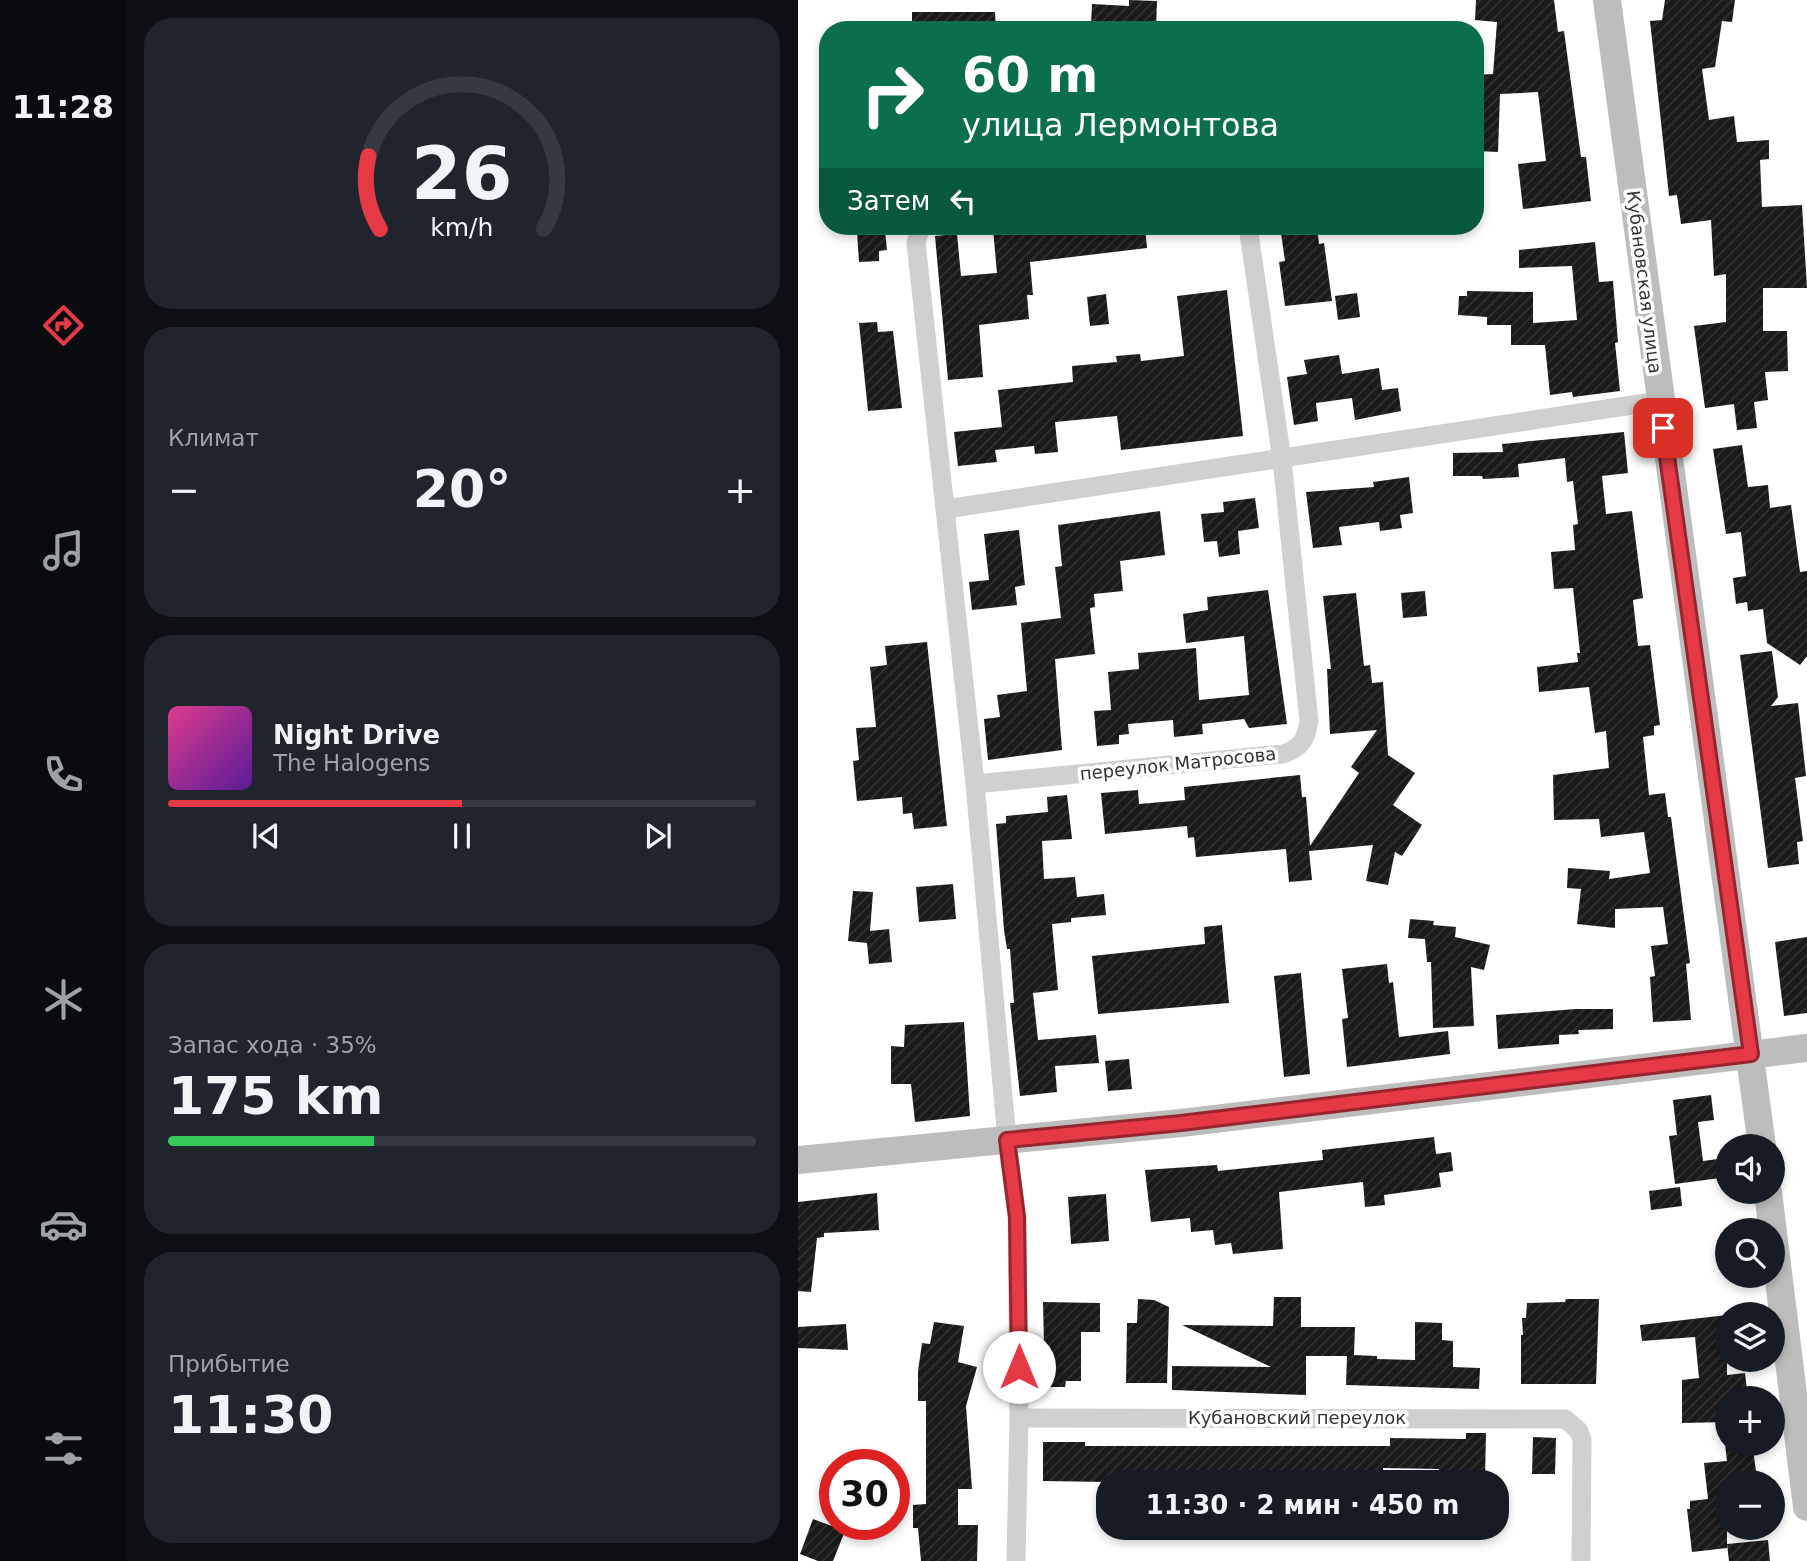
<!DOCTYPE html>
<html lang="ru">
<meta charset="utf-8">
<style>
:root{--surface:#171b24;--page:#20242c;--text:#f1f3f6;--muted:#9ea1a6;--line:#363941;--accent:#e63946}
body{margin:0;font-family:"DejaVu Sans",sans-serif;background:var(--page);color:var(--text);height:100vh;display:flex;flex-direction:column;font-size:26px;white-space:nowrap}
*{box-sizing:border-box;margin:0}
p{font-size:23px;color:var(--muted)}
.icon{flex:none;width:38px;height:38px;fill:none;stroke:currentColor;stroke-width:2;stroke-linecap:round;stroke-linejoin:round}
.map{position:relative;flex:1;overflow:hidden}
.drawer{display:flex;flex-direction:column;gap:18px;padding:18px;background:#0d0f14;width:672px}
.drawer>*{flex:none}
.hud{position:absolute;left:21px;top:21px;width:665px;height:214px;border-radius:28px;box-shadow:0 4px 10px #0003;background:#0b6e4f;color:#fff;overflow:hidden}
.buttons{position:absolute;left:917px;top:1134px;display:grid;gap:14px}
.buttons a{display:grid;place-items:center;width:70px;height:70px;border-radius:50%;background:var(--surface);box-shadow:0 4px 10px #0003;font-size:35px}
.speed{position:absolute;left:21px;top:1449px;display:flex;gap:14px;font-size:35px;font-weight:700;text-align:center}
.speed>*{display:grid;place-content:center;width:91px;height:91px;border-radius:50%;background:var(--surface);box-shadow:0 4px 10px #0003;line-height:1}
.speed .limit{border:10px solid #d22;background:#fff;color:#111}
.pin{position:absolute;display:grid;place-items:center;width:60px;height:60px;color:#fff;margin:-30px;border-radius:14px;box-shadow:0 4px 10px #0006}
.me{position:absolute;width:77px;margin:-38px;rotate:0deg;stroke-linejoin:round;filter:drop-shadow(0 0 5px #0008)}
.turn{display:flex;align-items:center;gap:24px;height:147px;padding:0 28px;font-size:32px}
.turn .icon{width:91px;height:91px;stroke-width:2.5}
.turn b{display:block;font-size:49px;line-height:60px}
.then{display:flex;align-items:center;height:66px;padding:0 28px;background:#0003;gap:14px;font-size:26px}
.big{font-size:52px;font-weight:700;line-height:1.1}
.drawer .widget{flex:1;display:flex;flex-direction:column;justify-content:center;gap:10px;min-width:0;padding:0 24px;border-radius:28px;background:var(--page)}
.drawer .dial{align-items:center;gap:0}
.dial svg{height:182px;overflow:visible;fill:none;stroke:var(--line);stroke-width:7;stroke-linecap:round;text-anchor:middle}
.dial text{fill:var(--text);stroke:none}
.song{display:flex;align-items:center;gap:21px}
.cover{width:84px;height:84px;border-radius:10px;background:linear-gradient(135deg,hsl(330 70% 55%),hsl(270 70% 35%))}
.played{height:7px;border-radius:4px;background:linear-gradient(90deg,var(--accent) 50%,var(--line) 50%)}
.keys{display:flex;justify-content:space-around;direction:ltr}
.heat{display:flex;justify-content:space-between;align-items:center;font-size:38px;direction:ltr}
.charge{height:10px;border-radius:5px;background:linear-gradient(90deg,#34c759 35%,var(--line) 0)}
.trip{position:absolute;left:298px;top:1470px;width:413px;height:70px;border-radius:28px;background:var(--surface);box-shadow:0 4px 10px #0003;font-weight:700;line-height:70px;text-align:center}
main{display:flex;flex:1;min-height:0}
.tabs{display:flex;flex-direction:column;width:126px;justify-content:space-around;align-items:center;background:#090b0e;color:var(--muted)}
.tabs .icon{width:49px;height:49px}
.tabs .current{color:var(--accent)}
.tabs b{font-size:32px;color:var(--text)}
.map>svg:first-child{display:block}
.building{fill:url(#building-hatch)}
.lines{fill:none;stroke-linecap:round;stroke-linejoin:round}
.street{stroke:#d0d0d0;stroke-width:19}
.secondary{stroke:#bdbdbd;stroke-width:28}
.route-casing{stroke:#96252e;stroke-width:18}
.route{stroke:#e63946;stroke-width:12}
.labels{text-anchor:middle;stroke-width:7;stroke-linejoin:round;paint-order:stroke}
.street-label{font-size:18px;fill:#333;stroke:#fff}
</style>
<main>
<nav class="tabs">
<b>11:28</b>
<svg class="icon current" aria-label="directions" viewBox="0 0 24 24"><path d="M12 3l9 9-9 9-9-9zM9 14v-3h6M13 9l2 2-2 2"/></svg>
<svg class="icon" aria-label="music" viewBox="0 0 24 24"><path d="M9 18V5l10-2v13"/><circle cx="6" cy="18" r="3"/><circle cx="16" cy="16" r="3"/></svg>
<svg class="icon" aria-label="phone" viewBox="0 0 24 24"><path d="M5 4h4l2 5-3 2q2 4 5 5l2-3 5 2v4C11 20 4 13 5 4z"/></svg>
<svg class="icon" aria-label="climate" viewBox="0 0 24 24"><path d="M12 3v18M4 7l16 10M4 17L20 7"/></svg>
<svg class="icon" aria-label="car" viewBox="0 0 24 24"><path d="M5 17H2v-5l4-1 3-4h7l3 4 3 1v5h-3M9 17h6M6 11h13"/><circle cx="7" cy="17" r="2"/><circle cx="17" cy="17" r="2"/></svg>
<svg class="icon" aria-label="filters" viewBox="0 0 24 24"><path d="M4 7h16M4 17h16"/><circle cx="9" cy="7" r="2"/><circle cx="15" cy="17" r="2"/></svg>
</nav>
<section class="drawer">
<div class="widget dial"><svg viewBox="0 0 100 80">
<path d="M14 69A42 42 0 1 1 86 69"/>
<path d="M14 69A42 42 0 0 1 9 37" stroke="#e63946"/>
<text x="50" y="56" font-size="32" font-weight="700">26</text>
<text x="50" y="72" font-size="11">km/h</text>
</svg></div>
<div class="widget"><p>Климат</p>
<div class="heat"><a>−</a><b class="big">20°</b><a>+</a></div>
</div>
<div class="widget">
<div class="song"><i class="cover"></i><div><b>Night Drive</b><p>The Halogens</p></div></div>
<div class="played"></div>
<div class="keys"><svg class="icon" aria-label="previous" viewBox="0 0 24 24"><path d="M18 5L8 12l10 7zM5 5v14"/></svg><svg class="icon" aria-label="pause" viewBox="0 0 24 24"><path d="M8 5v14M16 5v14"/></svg><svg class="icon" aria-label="next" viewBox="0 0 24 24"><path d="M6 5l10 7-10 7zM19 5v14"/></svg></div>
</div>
<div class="widget"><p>Запас хода · 35%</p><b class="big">175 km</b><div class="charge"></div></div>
<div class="widget"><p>Прибытие</p><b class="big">11:30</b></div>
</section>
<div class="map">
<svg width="1009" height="1561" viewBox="0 0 1009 1561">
<defs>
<pattern id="building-hatch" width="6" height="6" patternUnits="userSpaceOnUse" patternTransform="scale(1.75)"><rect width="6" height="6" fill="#1a1a1a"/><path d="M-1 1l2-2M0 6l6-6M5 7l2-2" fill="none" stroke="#333"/></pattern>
</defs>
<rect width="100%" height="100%" fill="#fff"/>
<g class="building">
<polygon points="331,0 359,1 358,30 300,30 300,25 293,25 294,4 331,6"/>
<polygon points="678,0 756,0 760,32 766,31 783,157 788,157 793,201 725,209 720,164 748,161 740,92 702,94 700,152 679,151 677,75 695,74 699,22 677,20"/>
<polygon points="867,0 937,0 934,22 924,21 917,67 904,69 911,120 936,116 939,142 971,140 971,159 962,160 964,207 1004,205 1009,288 965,288 965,331 989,331 990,371 967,372 970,400 956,402 959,428 939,430 936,404 907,408 896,326 928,322 928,274 916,276 913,220 883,224 879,195 871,196 852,21 864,20"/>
<polygon points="114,12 197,12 198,30 114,30"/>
<polygon points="236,226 237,234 281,229 281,226 347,226 349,248 232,262 235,295 229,295 231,319 181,325 185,377 150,380 137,236 159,234 163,276 199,273 195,229"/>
<polygon points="482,226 519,226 521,244 526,243 534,301 487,306 481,262 487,261"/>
<polygon points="87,230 89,250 81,251 81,261 61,262 59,232"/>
<polygon points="797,242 801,282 815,281 820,342 817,343 822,391 775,397 774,392 752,395 747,345 713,345 713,325 689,325 689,317 660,315 661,296 669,296 669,291 735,292 735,323 779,320 774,266 721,268 721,250"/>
<polygon points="429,290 445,436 323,450 319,416 257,422 260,452 237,454 236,446 197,450 199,462 160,466 156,432 204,427 200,390 275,382 274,366 319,362 318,356 342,354 343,361 386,356 379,296"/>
<polygon points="559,293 562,317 540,320 537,296"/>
<polygon points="308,294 311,324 292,326 289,297"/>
<polygon points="79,322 80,332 95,331 104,408 70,411 61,323"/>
<polygon points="541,355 544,374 581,368 584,390 600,388 603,411 557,420 554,398 518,403 520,421 496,425 489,377 509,374 506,360"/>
<polygon points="826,432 830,473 804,476 808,514 834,511 845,598 835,600 840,646 852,645 862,725 856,726 856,735 845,737 851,795 867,793 870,817 873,817 892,963 888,964 893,1020 855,1022 852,977 857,976 853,946 870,944 865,907 817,909 817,928 779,924 783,889 769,888 770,868 812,871 811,879 852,873 846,832 803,837 801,819 756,820 755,775 811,768 808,731 797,733 791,687 741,692 739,667 780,662 779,653 782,653 775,588 756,589 753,552 777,550 775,525 780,524 775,481 769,482 767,458 720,464 721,477 685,479 684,476 655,476 655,453 705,452 704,444"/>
<polygon points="944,445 950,487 970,485 972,508 993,505 1002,572 1009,571 1009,656 1002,665 969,643 965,609 950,611 949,602 938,604 935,578 948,576 943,532 928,534 915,449"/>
<polygon points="611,477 615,513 602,515 604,528 582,531 581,522 541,527 544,545 515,548 508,492 576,487 575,482"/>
<polygon points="457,498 461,528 440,531 442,554 421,557 419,541 406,542 403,514 426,512 425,502"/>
<polygon points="362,511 367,555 322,561 325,591 296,594 297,607 292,608 297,654 257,659 264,750 190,760 186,719 202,717 199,695 229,691 223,623 263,618 257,567 264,566 260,525"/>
<polygon points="221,530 227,585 217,587 219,605 174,610 171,582 191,580 186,534"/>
<polygon points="470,590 489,724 451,728 446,719 404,724 405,734 376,737 375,720 330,724 331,734 321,735 321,744 299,746 296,711 313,710 310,672 341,669 340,653 398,648 401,700 451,695 446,636 388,643 385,614 410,610 409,597"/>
<polygon points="627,591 629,616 605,618 603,593"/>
<polygon points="558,593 566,666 572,665 574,683 585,682 590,755 617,773 595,805 624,825 604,856 597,852 590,885 568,881 575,845 511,851 514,880 491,882 488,849 398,857 396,837 390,838 389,826 307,834 303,793 340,790 341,804 387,800 386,787 502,775 504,797 508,797 512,846 561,773 553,767 579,730 532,734 529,669 533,669 525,596"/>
<polygon points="129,642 149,826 116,829 114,813 105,814 104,797 59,801 55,761 61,760 58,728 78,727 72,667 89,665 87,646"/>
<polygon points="974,651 980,697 973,706 1000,703 1008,776 997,778 1005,841 999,842 1001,864 970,868 942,655"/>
<polygon points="269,795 274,839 244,841 246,879 277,877 279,897 306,894 308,915 273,918 273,922 254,924 260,990 235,993 240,1040 298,1035 301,1063 257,1066 259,1092 222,1096 212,1003 216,1003 212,949 209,949 206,930 198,824 208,823 208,816 250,812 249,797"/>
<polygon points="155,884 158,919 121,922 118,887"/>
<polygon points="55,891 75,892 72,931 91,929 94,962 71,964 69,943 50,941"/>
<polygon points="612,919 636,921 635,925 658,927 657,937 692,945 686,970 673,967 676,1026 635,1028 633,962 629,962 627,939 610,938"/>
<polygon points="424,925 431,1003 300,1014 294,956 407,944 406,927"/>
<polygon points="1009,937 1009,1013 986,1016 977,942"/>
<polygon points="589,964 591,983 595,982 601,1037 650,1031 652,1054 549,1067 544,1019 550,1018 544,969"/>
<polygon points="503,973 512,1074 486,1077 476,976"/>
<polygon points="778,1009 815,1009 815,1029 780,1030 781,1034 761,1035 761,1044 700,1049 698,1015"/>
<polygon points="166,1022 172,1116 117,1122 113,1084 93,1084 93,1046 106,1047 107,1025"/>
<polygon points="331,1059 334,1089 310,1091 307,1061"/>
<polygon points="913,1095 916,1120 900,1122 905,1161 920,1159 922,1178 877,1184 871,1136 879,1135 875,1100"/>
<polygon points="636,1137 638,1154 653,1152 655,1171 641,1173 643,1187 586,1195 587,1205 567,1207 565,1182 481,1192 485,1249 435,1254 433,1243 417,1245 415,1230 393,1232 392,1218 353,1222 347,1170 419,1165 420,1171 525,1160 524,1150"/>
<polygon points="882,1187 884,1206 853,1210 851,1191"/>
<polygon points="79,1193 81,1230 26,1233 26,1237 19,1238 13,1292 0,1291 0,1202"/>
<polygon points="308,1194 311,1241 273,1244 270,1197"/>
<polygon points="476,1297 503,1297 503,1327 557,1327 556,1355 579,1356 579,1359 617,1360 617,1322 644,1323 644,1340 655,1341 655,1367 682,1368 681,1389 548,1385 549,1356 508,1356 508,1395 374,1390 374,1366 473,1367 384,1325 475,1326"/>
<polygon points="340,1299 356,1300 371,1307 369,1383 328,1383 329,1323 339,1323"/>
<polygon points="768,1299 801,1299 798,1384 723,1384 723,1335 725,1335 724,1318 728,1318 729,1303 767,1302"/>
<polygon points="245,1302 302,1303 302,1332 283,1332 283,1381 268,1381 267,1387 247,1387"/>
<polygon points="929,1315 929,1375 947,1373 950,1398 929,1398 929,1422 884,1423 884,1380 901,1378 897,1337 844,1341 842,1325"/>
<polygon points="136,1322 166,1326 160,1362 179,1367 168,1406 174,1489 160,1489 160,1525 180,1525 179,1561 123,1561 120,1528 115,1528 115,1505 128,1504 128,1401 120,1401 120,1371 124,1343 132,1344"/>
<polygon points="48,1324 50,1350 0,1348 0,1327"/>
<polygon points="668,1433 688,1433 687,1478 641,1477 641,1469 585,1468 585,1481 575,1482 398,1478 311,1478 310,1482 245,1481 245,1442 287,1442 287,1446 592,1446 592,1438 668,1439"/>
<polygon points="735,1437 758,1438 757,1474 734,1474"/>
<polygon points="927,1444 947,1444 948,1450 955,1449 959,1478 929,1482 929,1548 894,1552 889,1509 892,1509 892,1501 910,1499 906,1463 929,1461"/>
<polygon points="15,1519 47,1531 35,1561 20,1561 2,1554"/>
<polygon points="970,1540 972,1561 931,1561 929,1544"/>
</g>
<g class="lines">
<g class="street">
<polyline points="123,226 118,243 177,784 209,1140 219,1217 221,1418 218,1561"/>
<polyline points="148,509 861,401"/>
<path d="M177,784L485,754C503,748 508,740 511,721L484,460L450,226"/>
<polyline points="221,1418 767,1419 781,1431 784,1440 783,1561"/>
</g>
<g class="secondary">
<polyline points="809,0 964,1146"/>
<polyline points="0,1160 383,1123 1009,1048"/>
<polyline points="970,1192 1009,1507"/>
</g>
</g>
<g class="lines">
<g class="route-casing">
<polyline id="route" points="221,1367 219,1217 209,1140 383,1123 953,1054 865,428"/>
</g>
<use href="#route" class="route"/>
</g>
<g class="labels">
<g class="street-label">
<text transform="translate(846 282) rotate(83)" y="6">Кубановская улица</text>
<text transform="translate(380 764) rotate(-6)" y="6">переулок Матросова</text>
<text x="499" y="1424">Кубановский переулок</text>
</g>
</g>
</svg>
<div class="buttons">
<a><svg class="icon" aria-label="sound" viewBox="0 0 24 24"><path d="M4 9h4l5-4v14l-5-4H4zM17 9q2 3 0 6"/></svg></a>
<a><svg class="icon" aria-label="search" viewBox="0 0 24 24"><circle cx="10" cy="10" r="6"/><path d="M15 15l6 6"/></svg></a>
<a><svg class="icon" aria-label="layers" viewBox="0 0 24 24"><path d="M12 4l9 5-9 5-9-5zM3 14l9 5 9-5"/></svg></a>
<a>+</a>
<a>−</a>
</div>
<div class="speed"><div class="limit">30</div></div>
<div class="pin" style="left:865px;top:428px;background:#d93025"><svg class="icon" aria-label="arrive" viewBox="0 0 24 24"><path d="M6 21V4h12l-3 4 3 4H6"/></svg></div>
<svg class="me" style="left:221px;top:1367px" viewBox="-20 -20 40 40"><circle r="19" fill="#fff"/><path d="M0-13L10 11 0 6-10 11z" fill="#e63946"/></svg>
<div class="trip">11:30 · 2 мин · 450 m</div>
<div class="hud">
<div class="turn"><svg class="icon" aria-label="right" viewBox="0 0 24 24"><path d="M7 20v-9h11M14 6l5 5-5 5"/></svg><div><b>60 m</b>улица Лермонтова</div></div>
<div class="then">Затем<svg class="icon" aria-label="left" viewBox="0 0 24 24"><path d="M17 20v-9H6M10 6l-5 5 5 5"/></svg></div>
</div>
</div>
</main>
